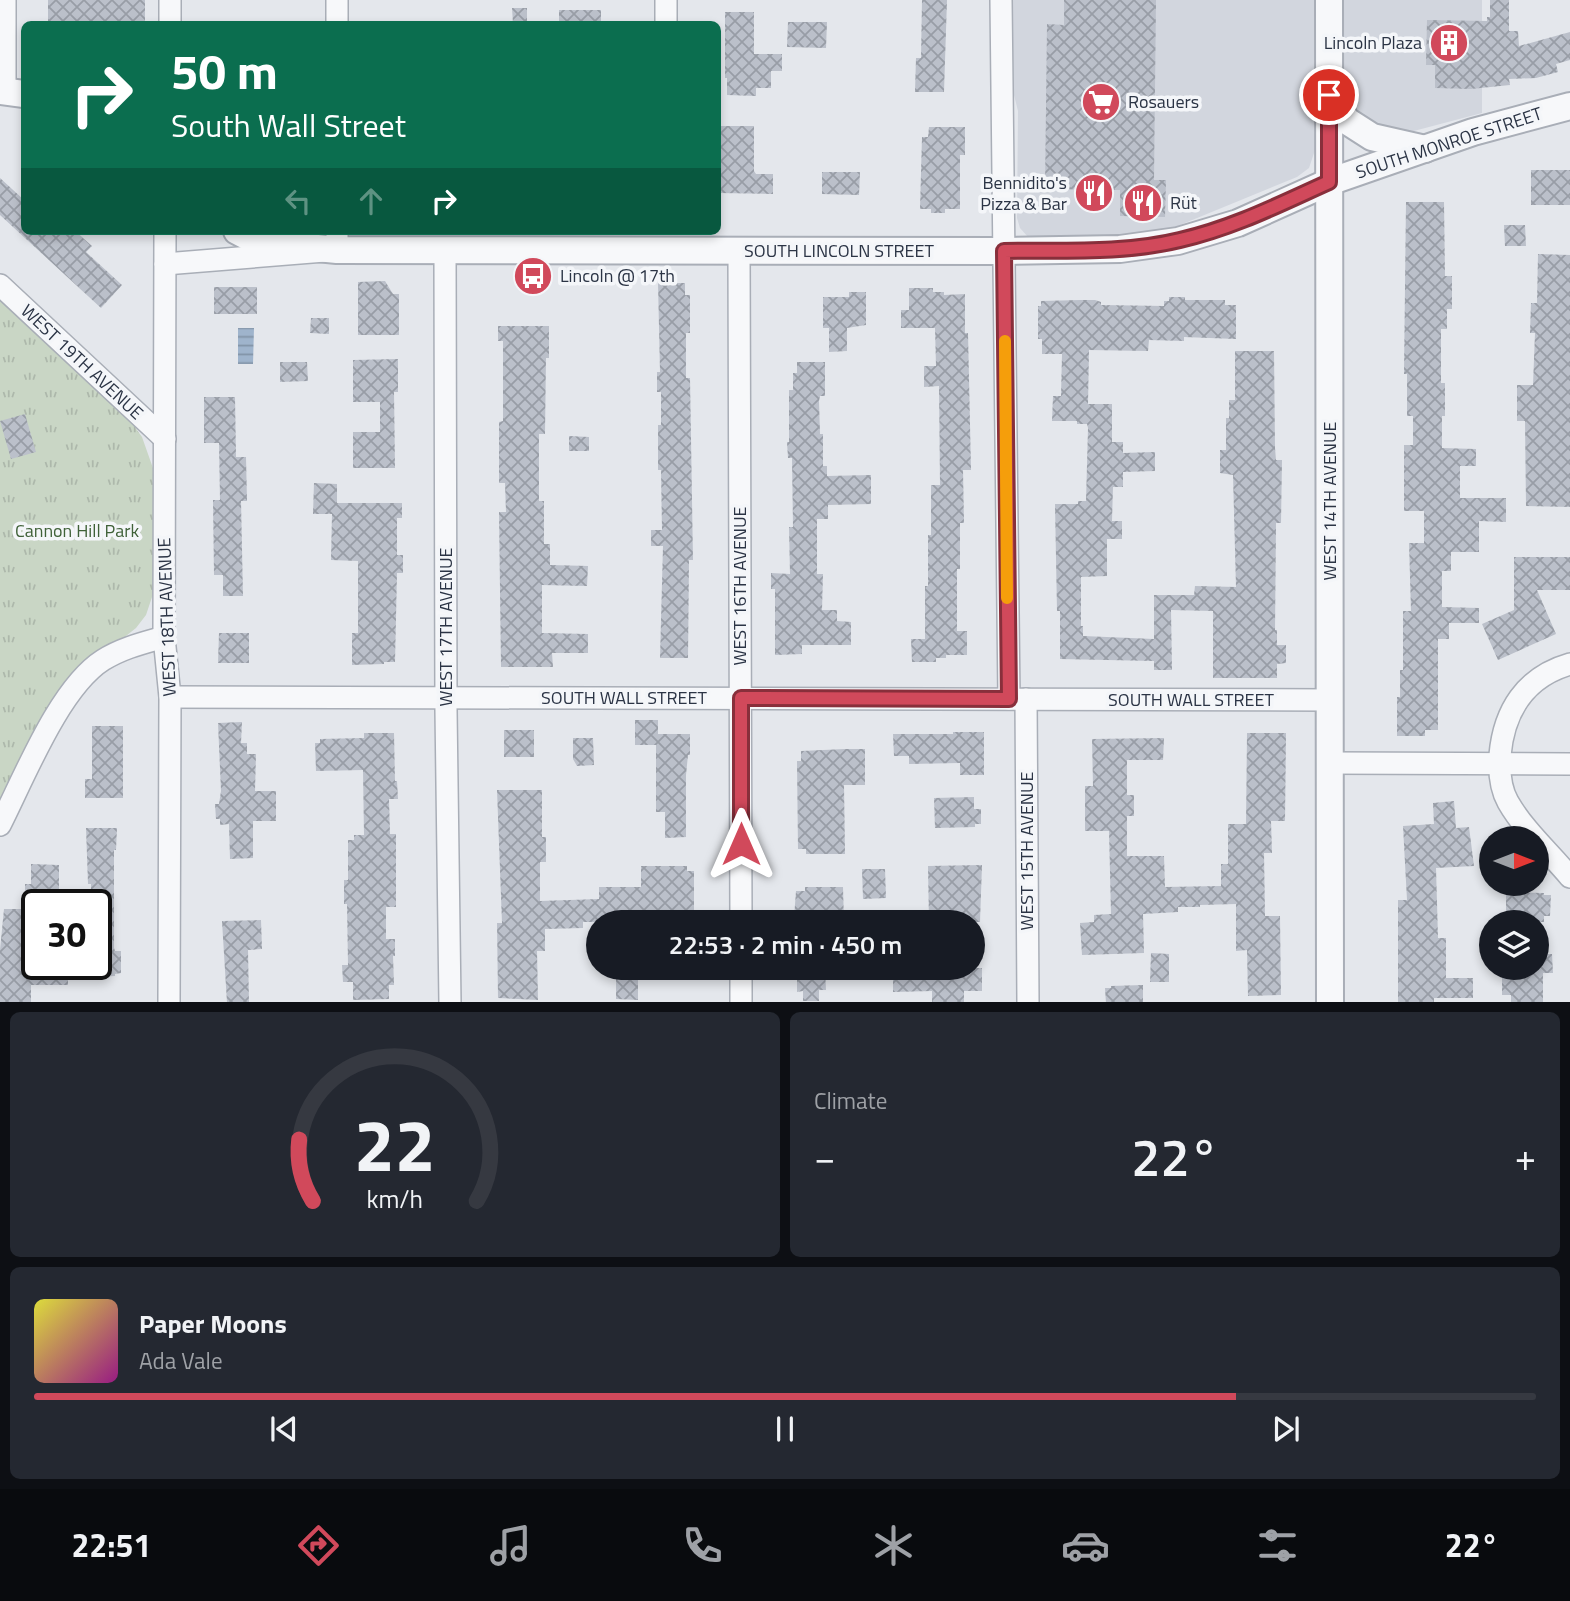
<!DOCTYPE html>
<meta charset="utf-8">
<style>
:root{--surface:#171b24;--page:#242831;--text:#f1f3f6;--muted:#9ea1a6;--line:#363941;--accent:#d1495b}
body{margin:0;font-family:"Titillium Web",sans-serif;background:var(--page);color:var(--text);height:100vh;display:flex;flex-direction:column;font-size:26px;white-space:nowrap}
*{box-sizing:border-box;margin:0}
p{font-size:23px;color:var(--muted)}
.icon{flex:none;width:38px;height:38px;fill:none;stroke:currentColor;stroke-width:2;stroke-linecap:round;stroke-linejoin:round}
.map{position:relative;height:1002px;overflow:hidden}
.drawer{display:flex;flex-direction:column;gap:10px;padding:10px;background:#0d0f14;flex:1}
.drawer>*{flex:none}
.top-card{position:absolute;left:21px;top:21px;width:700px;height:214px;border-radius:10px;box-shadow:0 4px 10px #0003;background:#0b6e4f;color:#fff;overflow:hidden}
.needle{width:46px;rotate:90deg}
.buttons{position:absolute;left:1479px;top:826px;display:grid;gap:14px}
.buttons a{display:grid;place-items:center;width:70px;height:70px;border-radius:50%;background:var(--surface);box-shadow:0 4px 10px #0003;font-size:35px}
.speed{position:absolute;left:21px;top:889px;display:flex;gap:14px;font-size:35px;font-weight:700;text-align:center}
.speed>*{display:grid;place-content:center;width:91px;height:91px;border-radius:50%;background:var(--surface);box-shadow:0 4px 10px #0003;line-height:1}
.speed .limit{border:4px solid #111;border-radius:10px;background:#fff;color:#111}
.pin{position:absolute;display:grid;place-items:center;width:60px;height:60px;color:#fff;margin:-30px;border:4px solid #fff;border-radius:50%;box-shadow:0 2px 7px #0007}
.me{position:absolute;width:77px;margin:-38px;rotate:0deg;stroke-linejoin:round;filter:drop-shadow(0 0 5px #0008)}
.turn{display:flex;align-items:center;gap:24px;height:147px;padding:0 35px;font-size:32px}
.turn .icon{width:91px;height:91px;stroke-width:2.5}
.turn b{display:block;font-size:49px;line-height:60px}
.lanes{display:flex;align-items:center;height:66px;padding:0 35px;background:#0003;justify-content:center;gap:35px;direction:ltr}
.lanes .off{opacity:.35}
.big{font-size:52px;font-weight:600;line-height:1.1}
.drawer .tile{flex:1;display:flex;flex-direction:column;justify-content:center;gap:10px;min-width:0;padding:0 24px;border-radius:10px;background:var(--page)}
.drawer .dial{align-items:center;gap:0}
.dial svg{height:182px;overflow:visible;fill:none;stroke:var(--line);stroke-width:7;stroke-linecap:round;text-anchor:middle}
.dial text{fill:var(--text);stroke:none}
.song{display:flex;align-items:center;gap:21px}
.cover{width:84px;height:84px;border-radius:10px;background:linear-gradient(135deg,hsl(60 70% 55%),hsl(310 70% 35%))}
.played{height:7px;border-radius:4px;background:linear-gradient(90deg,var(--accent) 80%,var(--line) 80%)}
.keys{display:flex;justify-content:space-around;direction:ltr}
.heat{display:flex;justify-content:space-between;align-items:center;font-size:38px;direction:ltr}
.drawer .tiles{flex:1;display:grid;gap:10px;grid-template-columns:1fr 1fr}
.tile:last-child{grid-column:span 2}
.trip{position:absolute;left:586px;top:910px;width:399px;height:70px;border-radius:35px;background:var(--surface);box-shadow:0 4px 10px #0003;font-weight:600;line-height:70px;text-align:center}
.dock{display:flex;height:112px;justify-content:space-around;align-items:center;background:#090b0e;color:var(--muted)}
.dock .icon{width:49px;height:49px}
.dock .active{color:var(--accent)}
.dock b{font-size:32px;color:var(--text)}
.map>svg:first-child{display:block}
.built{fill:#d2d6de}
.park{fill:url(#park-tufts)}
.water{fill:url(#water-rules)}
.building{fill:url(#building-cross-hatch)}
.lines{fill:none;stroke-linecap:round;stroke-linejoin:round}
.minor-casing{stroke:#a9aeb7;stroke-width:24}
.tertiary-casing{stroke:#a9aeb7;stroke-width:30}
.minor{stroke:#f7f8fa;stroke-width:21}
.tertiary{stroke:#f7f8fa;stroke-width:26}
.route-casing{stroke:#882f3b;stroke-width:18}
.route{stroke:#d1495b;stroke-width:12}
.slow{stroke:#f59e0b;stroke-width:12}
.labels{text-anchor:middle;stroke-width:7;stroke-linejoin:round;paint-order:stroke}
.poi-label{font-size:18px;fill:#2b3445;stroke:#f4f6f9;text-anchor:start}
.street-label{font-size:18px;fill:#2b3445;stroke:#f4f6f9}
.park-label{font-size:18px;fill:#3f6138;stroke:#f4f6f9}
</style>
<div class="map">
<svg width="1570" height="1003" viewBox="0 0 1570 1003">
<defs>
<pattern id="park-tufts" width="24" height="20" patternUnits="userSpaceOnUse" patternTransform="scale(1.75)"><rect width="24" height="20" fill="#c9d6c5"/><path d="M3 7l-1-3M5 7V3M7 7l1-3M15 17l-1-3M17 17v-4M19 17l1-3" fill="none" stroke="#adb8ab"/></pattern>
<pattern id="water-rules" width="6" height="5" patternUnits="userSpaceOnUse" patternTransform="scale(1.75)"><rect width="6" height="5" fill="#9fb4cc"/><path d="M0 2.5h6" fill="none" stroke="#8293a7"/></pattern>
<pattern id="building-cross-hatch" width="8" height="8" patternUnits="userSpaceOnUse" patternTransform="scale(1.75)"><rect width="8" height="8" fill="#bbc0ca"/><path d="M0 0l8 8M0 8l8-8" fill="none" stroke="#989da6"/></pattern>
</defs>
<rect width="100%" height="100%" fill="#e4e7ec"/>
<g class="built">
<polygon points="1012,0 1318,0 1315,150 1309,168 1297,177 1163,232 1144,237 1034,239 1028,237 1020,228 1017,218 1018,111 1013,91"/>
<polygon points="1341,0 1482,0 1482,113 1410,132 1384,132 1365,124 1341,94"/>
</g>
<polygon class="park" points="0,296 132,423 142,437 154,471 154,591 146,615 136,628 64,685 49,706 0,804"/>
<polygon class="water" points="238,328 254,328 253,364 238,364"/>
<g class="building">
<rect x="48" y="0" width="97" height="24"/>
<polygon points="922,0 947,0 944,92 915,92 916,58 921,58"/>
<polygon points="1064,0 1156,0 1154,180 1166,180 1165,217 1120,216 1120,190 1045,189 1047,24 1064,25"/>
<polygon points="1490,0 1509,0 1509,31 1518,31 1519,46 1570,32 1570,60 1556,64 1558,72 1536,78 1509,79 1510,85 1471,89 1435,88 1435,65 1426,65 1427,20 1487,21 1487,17 1490,17"/>
<polygon points="512,8 527,8 527,24 513,24"/>
<rect x="559" y="10" width="42" height="14"/>
<polygon points="725,12 754,12 754,54 782,54 782,71 771,71 771,88 756,88 756,96 727,95 727,78 725,78"/>
<polygon points="788,22 827,22 826,48 787,47"/>
<polygon points="719,126 754,126 754,171 756,174 773,174 773,194 718,193"/>
<polygon points="929,127 965,127 965,155 960,155 960,209 945,209 945,213 931,213 931,209 920,209 922,137 928,137"/>
<rect x="1531" y="170" width="39" height="35"/>
<polygon points="822,172 860,172 859,195 822,194"/>
<polygon points="0,178 24,200 24,231 75,231 92,246 86,252 122,285 101,308 0,215"/>
<polygon points="1406,202 1444,202 1445,276 1452,276 1452,309 1447,309 1447,329 1441,329 1441,383 1445,383 1445,416 1442,416 1442,448 1476,449 1476,466 1460,466 1460,498 1506,498 1506,522 1479,521 1479,552 1451,552 1451,571 1442,571 1442,607 1479,608 1479,623 1449,623 1449,639 1438,639 1438,730 1425,730 1425,736 1397,736 1397,697 1400,697 1400,670 1403,670 1403,611 1411,611 1409,543 1424,543 1424,511 1404,511 1404,445 1413,445 1413,416 1407,416 1407,374 1404,374"/>
<polygon points="1504,225 1525,225 1526,246 1505,246"/>
<polygon points="1538,254 1570,255 1570,507 1526,506 1525,421 1517,421 1517,385 1533,385 1535,333 1530,333 1531,303 1537,303"/>
<polygon points="385,281 393,294 399,294 399,335 358,335 358,282"/>
<polygon points="658,283 685,283 685,295 690,295 690,333 686,333 686,378 690,378 693,560 689,560 688,658 660,658 663,546 651,546 651,530 662,530 661,470 658,470 658,425 661,425 661,392 657,392 657,372 660,372"/>
<rect x="214" y="287" width="43" height="27"/>
<polygon points="909,288 933,288 933,292 944,292 944,295 965,294 965,333 968,333 971,470 963,470 964,523 960,523 960,569 957,569 957,631 967,631 967,655 946,655 946,658 936,658 936,662 912,662 911,639 925,639 925,586 928,586 928,535 931,535 931,485 940,485 939,386 924,387 924,366 936,366 935,328 901,328 901,310 909,310"/>
<polygon points="849,292 866,292 866,325 847,328 847,351 829,352 829,328 823,328 823,297 849,297"/>
<polygon points="1169,297 1185,297 1185,300 1225,300 1225,305 1236,305 1236,339 1184,337 1184,341 1149,340 1148,351 1089,350 1088,404 1112,404 1112,442 1123,442 1123,453 1155,452 1155,471 1123,472 1123,487 1113,487 1112,521 1122,521 1122,539 1107,539 1107,576 1081,577 1081,626 1083,626 1083,636 1154,639 1154,595 1194,595 1195,586 1236,587 1233,475 1220,473 1220,450 1226,450 1226,418 1229,418 1229,400 1235,400 1235,351 1274,351 1275,448 1276,460 1282,460 1281,523 1276,523 1275,630 1277,630 1277,645 1286,645 1286,663 1277,664 1277,678 1213,678 1213,611 1171,610 1172,670 1154,670 1154,661 1060,659 1060,611 1057,611 1055,504 1078,504 1078,501 1086,501 1088,428 1087,424 1077,424 1077,421 1052,421 1053,396 1061,396 1062,354 1042,354 1042,339 1038,339 1038,306 1041,306 1041,301 1081,300 1095,300 1101,302 1101,305 1164,306 1164,301 1169,301"/>
<polygon points="311,318 329,318 329,334 310,333"/>
<polygon points="498,326 549,326 549,358 546,358 545,434 539,434 539,501 544,501 544,544 550,544 550,565 588,566 587,586 542,585 542,633 588,634 588,653 552,653 553,667 501,667 499,512 506,512 505,483 499,483 499,422 503,421 503,341 498,341"/>
<polygon points="398,359 398,392 394,392 395,468 353,468 353,432 380,432 380,402 353,402 353,360"/>
<polygon points="280,362 307,362 308,381 280,382"/>
<polygon points="797,362 825,362 825,396 820,396 819,401 820,434 823,434 823,466 827,466 827,476 871,475 871,504 828,505 828,519 817,519 817,574 823,574 822,610 837,610 837,621 851,622 851,645 802,645 802,654 775,655 775,589 771,589 771,573 790,574 789,527 793,527 792,458 788,458 787,442 789,442 789,390 793,390 793,373 797,373"/>
<polygon points="204,397 235,397 236,457 246,457 247,501 241,501 243,596 223,596 223,575 214,575 213,500 220,500 219,443 204,443"/>
<polygon points="25,414 36,452 11,459 0,421"/>
<polygon points="569,436 589,437 589,451 569,451"/>
<polygon points="314,483 337,484 337,503 402,503 402,518 397,518 397,555 403,555 403,573 397,573 395,662 384,662 384,664 352,665 352,633 358,633 358,561 331,560 332,514 313,514"/>
<polygon points="1514,557 1570,557 1570,590 1537,590 1556,634 1498,660 1482,624 1514,610"/>
<polygon points="219,633 249,633 249,663 218,663"/>
<polygon points="635,720 658,720 658,734 690,734 690,755 688,755 686,775 686,837 665,838 665,812 656,812 656,745 635,745"/>
<polygon points="242,722 241,743 247,743 247,754 256,754 255,791 276,791 276,821 253,821 253,858 230,859 229,824 220,825 220,819 216,819 215,804 219,804 221,791 218,723"/>
<polygon points="92,726 123,726 123,798 85,798 85,779 92,779"/>
<rect x="504" y="730" width="30" height="27"/>
<polygon points="953,732 984,732 984,775 960,775 960,763 909,764 909,756 894,756 893,734 953,734"/>
<polygon points="364,733 394,733 395,781 397,781 398,799 389,799 390,834 396,834 396,907 386,907 386,939 395,939 395,956 393,956 394,985 389,985 389,999 353,1000 353,982 343,982 342,965 348,965 347,904 344,904 344,880 348,880 348,840 354,840 354,835 364,835 363,770 316,771 315,743 320,743 320,739 364,738"/>
<polygon points="1247,733 1286,733 1285,821 1271,821 1272,853 1264,853 1265,916 1280,916 1281,995 1248,996 1247,950 1236,951 1236,904 1200,905 1200,907 1178,907 1178,912 1143,914 1144,953 1082,955 1080,923 1094,922 1094,915 1111,914 1109,831 1085,831 1085,786 1093,786 1092,739 1164,738 1163,760 1127,760 1127,795 1134,795 1134,816 1127,816 1127,856 1164,856 1165,887 1221,886 1221,864 1228,864 1228,824 1246,824"/>
<polygon points="573,738 593,738 594,765 577,766 573,759"/>
<polygon points="845,749 865,749 865,785 844,785 845,854 806,854 806,849 798,849 797,761 801,761 801,751"/>
<polygon points="497,790 542,790 542,837 546,837 546,862 540,862 540,901 599,899 599,887 641,887 641,866 687,866 687,871 694,871 694,922 583,922 583,928 545,929 545,951 537,951 538,1000 498,998 497,923 502,923"/>
<polygon points="974,797 974,809 981,809 981,824 975,824 975,827 935,828 934,798"/>
<polygon points="1454,801 1456,828 1469,827 1474,866 1436,868 1438,938 1446,938 1446,978 1473,978 1473,998 1434,998 1434,1003 1398,1003 1398,900 1407,900 1403,826 1434,824 1433,803"/>
<polygon points="86,828 117,828 116,850 114,850 114,948 115,951 121,951 121,973 115,974 115,976 96,977 96,900 91,900 91,884 88,884"/>
<polygon points="31,864 59,865 59,902 25,901 25,884 31,884"/>
<polygon points="982,865 980,922 929,922 928,866"/>
<polygon points="862,869 885,869 886,898 863,899"/>
<polygon points="805,887 843,887 844,922 797,922 797,918 794,918 796,891 805,891"/>
<polygon points="1506,892 1544,893 1544,895 1551,895 1550,916 1544,916 1544,922 1506,922"/>
<polygon points="4,909 34,909 34,966 68,966 68,985 31,985 31,1003 0,1003 0,950"/>
<polygon points="261,920 262,949 248,950 249,1003 227,1003 222,921"/>
<polygon points="1151,953 1169,954 1169,982 1150,982"/>
<polygon points="1536,954 1552,954 1553,973 1543,973 1543,1003 1511,1003 1511,995 1502,995 1502,968 1536,968"/>
<polygon points="797,968 825,968 826,990 819,990 819,1001 803,1001 803,991 797,992"/>
<polygon points="893,968 982,968 982,991 964,991 964,1003 932,1003 932,991 893,992"/>
<polygon points="616,977 638,977 638,1000 616,999"/>
<polygon points="1143,985 1143,1003 1106,1003 1105,988 1111,988 1111,986"/>
</g>
<g class="lines">
<g class="minor-casing">
<g id="minor">
<polyline points="5,0 5,91"/>
<polyline points="666,0 666,24"/>
<polyline points="1001,0 1009,699"/>
<polyline points="170,24 170,0"/>
<polyline points="337,24 337,0"/>
<polyline points="165,231 164,637 170,697 169,1003"/>
<polyline points="445,251 446,710 450,1003"/>
<polyline points="739,251 741,922"/>
<polyline points="165,264 337,250 337,231"/>
<polyline points="0,285 165,439"/>
<path d="M1570,664C1525,677 1504,711 1500,755C1499,771 1500,788 1508,802C1524,830 1550,853 1570,877"/>
<polyline points="170,697 1330,700"/>
<polyline points="1026,699 1028,1003"/>
<polyline points="1330,763 1570,764"/>
<path d="M0,825C24,778 59,688 103,660C122,648 143,643 164,637"/>
<polyline points="741,1003 741,968"/>
</g>
</g>
<g class="tertiary-casing">
<g id="tertiary">
<polyline points="1329,0 1330,1003"/>
<polyline points="0,91 24,94"/>
<polyline points="1329,95 1347,121 1372,137 1425,149"/>
<polyline points="237,231 258,242 337,250 1004,251 1120,249 1178,241 1238,223 1329,182 1473,132 1570,106"/>
</g>
</g>
<use href="#minor" class="minor"/>
<use href="#tertiary" class="tertiary"/>
</g>
<g class="lines">
<g class="route-casing">
<path id="route" d="M741,844V698L1009,699L1004,251C1062,250 1123,254 1180,240C1233,228 1280,204 1329,182V95"/>
</g>
<use href="#route" class="route"/>
<polyline class="slow" points="1005,341 1007,598"/>
</g>
<defs>
<g id="building-disc" transform="scale(2.0125)"><circle r="9.5" fill="#d1495b" stroke="#f4f6f9"/><path d="M-4-6H4V6H1V3H-1V6H-4ZM-2.5-4.3h1.7v1.8h-1.7ZM.8-4.3h1.7v1.8H.8ZM-2.5-1h1.7V.8h-1.7ZM.8-1h1.7V.8H.8Z" fill="#fff"/></g>
<g id="supermarket-disc" transform="scale(2.0125)"><circle r="9.5" fill="#d1495b" stroke="#f4f6f9"/><path d="M-6-5.5h2.5l.6 2H6L4.5 2H-2.5L-4.4-4H-6ZM-1.5 3.2a1.3 1.3 0 1 0 .1 0ZM3 3.2a1.3 1.3 0 1 0 .1 0Z" fill="#fff"/></g>
<g id="restaurant-disc" transform="scale(2.0125)"><circle r="9.5" fill="#d1495b" stroke="#f4f6f9"/><path d="M-5-6h1v4h1v-4h1v4h1v-4h1v5L-1.5 .5V6h-2V.5L-5-1ZM5-6V6H3V1.5H1.5Q1.5-4 5-6Z" fill="#fff"/></g>
<g id="bus-disc" transform="scale(2.0125)"><circle r="9.5" fill="#d1495b" stroke="#f4f6f9"/><path d="M-5-6H5V4H4V6H2V4H-2V6H-4V4H-5ZM-3.5-4V0h7V-4ZM-3.5 1.2v1.5H-2V1.2ZM2 1.2v1.5H3.5V1.2Z" fill="#fff"/></g>
</defs>
<g fill-rule="evenodd">
<use href="#building-disc" x="1449" y="43"/>
<use href="#supermarket-disc" x="1101" y="102"/>
<use href="#restaurant-disc" x="1094" y="193"/>
<use href="#restaurant-disc" x="1143" y="203"/>
<use href="#bus-disc" x="533" y="276"/>
</g>
<g class="labels">
<g class="poi-label">
<text x="1422" y="49" text-anchor="end">Lincoln Plaza</text>
<text x="1128" y="108">Rosauers</text>
<text x="1067" y="189" text-anchor="end">Bennidito's<tspan x="1067" dy="21">Pizza &amp; Bar</tspan></text>
<text x="1170" y="209">Rüt</text>
<text x="560" y="282">Lincoln @ 17th</text>
</g>
<g class="street-label">
<text transform="translate(1449 143) rotate(-18)" y="6">SOUTH MONROE STREET</text>
<text x="839" y="257">SOUTH LINCOLN STREET</text>
<text transform="translate(82 362) rotate(43)" y="6">WEST 19TH AVENUE</text>
<text transform="translate(1330 501) rotate(-90)" y="6">WEST 14TH AVENUE</text>
<text transform="translate(740 586) rotate(-90)" y="6">WEST 16TH AVENUE</text>
<text transform="translate(167 617) rotate(-92)" y="6">WEST 18TH AVENUE</text>
<text transform="translate(446 627) rotate(-90)" y="6">WEST 17TH AVENUE</text>
<text x="624" y="704">SOUTH WALL STREET</text>
<text x="1191" y="706">SOUTH WALL STREET</text>
<text transform="translate(1027 851) rotate(-90)" y="6">WEST 15TH AVENUE</text>
</g>
<g class="park-label">
<text x="77" y="537">Cannon Hill Park</text>
</g>
</g>
</svg>
<div class="buttons">
<a><svg class="needle" viewBox="-14 -14 28 28"><path d="M0-13l5 13h-10z" fill="#e53935"/><path d="M0 13l5-13h-10z" fill="#9ea1a6"/></svg></a>
<a><svg class="icon" aria-label="layers" viewBox="0 0 24 24"><path d="M12 4l9 5-9 5-9-5zM3 14l9 5 9-5"/></svg></a>
</div>
<div class="speed"><div class="limit">30</div></div>
<div class="pin" style="left:1329px;top:95px;background:#d93025"><svg class="icon" aria-label="arrive" viewBox="0 0 24 24"><path d="M6 21V4h12l-3 4 3 4H6"/></svg></div>
<svg class="me" style="left:741px;top:844px" viewBox="-20 -20 40 40"><path d="M0-17L14 15 0 8-14 15z" fill="#d1495b" stroke="#fff" stroke-width="4"/></svg>
<div class="trip">22:53 · 2 min · 450 m</div>
<div class="top-card">
<div class="turn"><svg class="icon" aria-label="right" viewBox="0 0 24 24"><path d="M7 20v-9h11M14 6l5 5-5 5"/></svg><div><b>50 m</b>South Wall Street</div></div>
<div class="lanes"><svg class="icon off" aria-label="left" viewBox="0 0 24 24"><path d="M17 20v-9H6M10 6l-5 5 5 5"/></svg><svg class="icon off" aria-label="ahead" viewBox="0 0 24 24"><path d="M12 20V5M6 11l6-6 6 6"/></svg><svg class="icon" aria-label="right" viewBox="0 0 24 24"><path d="M7 20v-9h11M14 6l5 5-5 5"/></svg></div>
</div>
</div>
<section class="drawer">
<div class="tiles">
<div class="tile dial"><svg viewBox="0 0 100 80">
<path d="M14 69A42 42 0 1 1 86 69"/>
<path d="M14 69A42 42 0 0 1 8 42" stroke="#d1495b"/>
<text x="50" y="56" font-size="32" font-weight="700">22</text>
<text x="50" y="72" font-size="11">km/h</text>
</svg></div>
<div class="tile"><p>Climate</p>
<div class="heat"><a>−</a><b class="big">22°</b><a>+</a></div>
</div>
<div class="tile">
<div class="song"><i class="cover"></i><div><b>Paper Moons</b><p>Ada Vale</p></div></div>
<div class="played"></div>
<div class="keys"><svg class="icon" aria-label="previous" viewBox="0 0 24 24"><path d="M18 5L8 12l10 7zM5 5v14"/></svg><svg class="icon" aria-label="pause" viewBox="0 0 24 24"><path d="M8 5v14M16 5v14"/></svg><svg class="icon" aria-label="next" viewBox="0 0 24 24"><path d="M6 5l10 7-10 7zM19 5v14"/></svg></div>
</div>
</div>
</section>
<nav class="dock">
<b>22:51</b>
<svg class="icon active" aria-label="directions" viewBox="0 0 24 24"><path d="M12 3l9 9-9 9-9-9zM9 14v-3h6M13 9l2 2-2 2"/></svg>
<svg class="icon" aria-label="music" viewBox="0 0 24 24"><path d="M9 18V5l10-2v13"/><circle cx="6" cy="18" r="3"/><circle cx="16" cy="16" r="3"/></svg>
<svg class="icon" aria-label="phone" viewBox="0 0 24 24"><path d="M5 4h4l2 5-3 2q2 4 5 5l2-3 5 2v4C11 20 4 13 5 4z"/></svg>
<svg class="icon" aria-label="climate" viewBox="0 0 24 24"><path d="M12 3v18M4 7l16 10M4 17L20 7"/></svg>
<svg class="icon" aria-label="car" viewBox="0 0 24 24"><path d="M5 17H2v-5l4-1 3-4h7l3 4 3 1v5h-3M9 17h6M6 11h13"/><circle cx="7" cy="17" r="2"/><circle cx="17" cy="17" r="2"/></svg>
<svg class="icon" aria-label="filters" viewBox="0 0 24 24"><path d="M4 7h16M4 17h16"/><circle cx="9" cy="7" r="2"/><circle cx="15" cy="17" r="2"/></svg>
<b>22°</b>
</nav>
